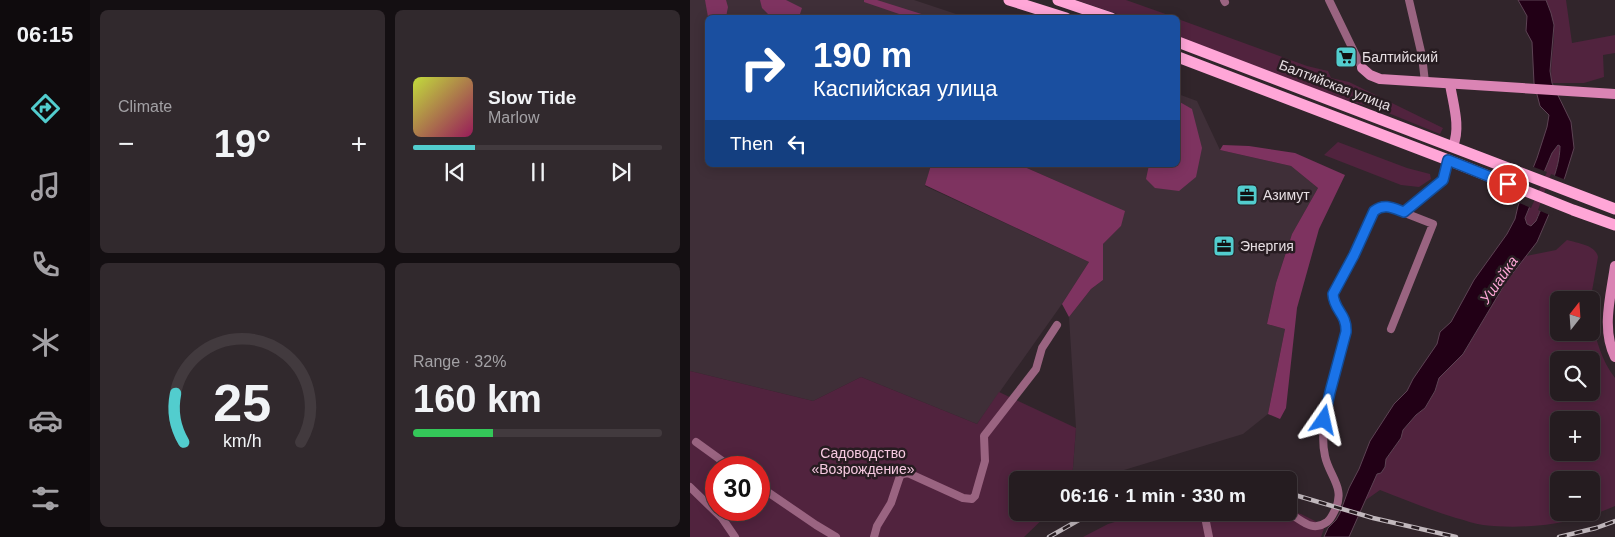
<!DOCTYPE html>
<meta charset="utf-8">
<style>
:root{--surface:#251c20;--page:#31292d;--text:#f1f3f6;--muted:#a3a1a5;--line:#423a3e;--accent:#52cdce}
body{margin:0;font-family:Helvetica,sans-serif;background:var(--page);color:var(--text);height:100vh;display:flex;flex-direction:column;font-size:19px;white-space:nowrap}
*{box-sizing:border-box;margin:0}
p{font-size:16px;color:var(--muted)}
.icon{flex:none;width:28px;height:28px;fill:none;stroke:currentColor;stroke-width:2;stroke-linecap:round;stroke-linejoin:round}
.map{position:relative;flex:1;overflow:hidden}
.drawer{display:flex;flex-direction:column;gap:10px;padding:10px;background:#140f12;width:600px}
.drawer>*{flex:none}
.banner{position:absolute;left:15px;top:15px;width:475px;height:152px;border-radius:8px;box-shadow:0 2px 12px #0003,0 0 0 1px var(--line);background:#1a4fa0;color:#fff;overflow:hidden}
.needle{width:32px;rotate:17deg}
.buttons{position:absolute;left:860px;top:291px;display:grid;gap:10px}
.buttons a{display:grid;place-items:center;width:50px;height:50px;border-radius:8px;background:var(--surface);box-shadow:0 2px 12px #0003,0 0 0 1px var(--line);font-size:25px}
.speed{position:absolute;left:15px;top:456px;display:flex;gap:10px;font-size:25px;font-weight:700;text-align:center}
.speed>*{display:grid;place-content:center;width:65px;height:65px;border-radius:50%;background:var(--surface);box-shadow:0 2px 12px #0003,0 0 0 1px var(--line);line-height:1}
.speed .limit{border:8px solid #d22;background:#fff;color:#111}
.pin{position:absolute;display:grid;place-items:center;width:42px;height:42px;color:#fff;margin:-21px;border:2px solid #fff;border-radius:50%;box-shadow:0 1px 5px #0007}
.me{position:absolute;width:55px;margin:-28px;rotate:11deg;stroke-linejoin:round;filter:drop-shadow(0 0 4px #0008)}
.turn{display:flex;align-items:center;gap:18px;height:105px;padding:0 25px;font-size:22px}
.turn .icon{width:65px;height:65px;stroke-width:2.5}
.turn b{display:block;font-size:35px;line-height:42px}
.then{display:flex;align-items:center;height:48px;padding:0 25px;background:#0003;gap:10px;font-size:19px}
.big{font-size:38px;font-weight:800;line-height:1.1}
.drawer .card{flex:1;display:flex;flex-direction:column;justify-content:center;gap:8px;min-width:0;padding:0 18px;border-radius:8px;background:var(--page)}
.drawer .dial{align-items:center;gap:0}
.dial svg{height:130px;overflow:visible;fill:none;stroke:var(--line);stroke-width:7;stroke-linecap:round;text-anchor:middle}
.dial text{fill:var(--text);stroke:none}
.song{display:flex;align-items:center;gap:15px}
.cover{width:60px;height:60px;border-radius:8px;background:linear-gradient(135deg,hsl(70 70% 55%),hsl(330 70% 35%))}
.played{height:5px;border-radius:2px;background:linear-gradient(90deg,var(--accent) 25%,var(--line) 25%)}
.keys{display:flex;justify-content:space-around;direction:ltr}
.heat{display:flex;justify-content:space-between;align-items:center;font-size:28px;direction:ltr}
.charge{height:8px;border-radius:4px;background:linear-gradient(90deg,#34c759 32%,var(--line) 0)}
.drawer .tiles{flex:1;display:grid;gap:10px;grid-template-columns:repeat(2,1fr)}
.trip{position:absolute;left:319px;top:471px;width:288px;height:50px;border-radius:8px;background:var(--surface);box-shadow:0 2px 12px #0003,0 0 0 1px var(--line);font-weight:800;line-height:50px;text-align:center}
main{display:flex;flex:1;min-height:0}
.tab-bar{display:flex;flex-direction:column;width:90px;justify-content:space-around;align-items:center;background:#0f0b0d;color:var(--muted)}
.tab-bar .icon{width:35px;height:35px}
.tab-bar .current{color:var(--accent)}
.tab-bar b{font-size:22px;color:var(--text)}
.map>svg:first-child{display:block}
.built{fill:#3f2f38}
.green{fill:#51233e;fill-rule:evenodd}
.forest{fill:#7e3360}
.water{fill:#220016;stroke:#5d4354;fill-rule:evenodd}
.pier{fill:#31252b}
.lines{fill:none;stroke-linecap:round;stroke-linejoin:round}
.street{stroke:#9a6481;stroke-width:8}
.secondary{stroke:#da84b4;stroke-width:10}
.primary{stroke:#ffa6d7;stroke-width:11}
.rail-casing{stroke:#c1b8bd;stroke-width:4.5}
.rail{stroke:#271c21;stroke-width:2.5;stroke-dasharray:8;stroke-linecap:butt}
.route-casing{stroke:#114b97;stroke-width:12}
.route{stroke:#1a73e8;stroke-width:9}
.labels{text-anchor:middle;stroke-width:5;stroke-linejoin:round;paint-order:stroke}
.poi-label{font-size:14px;fill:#e7dfe3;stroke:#271c21;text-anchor:start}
.street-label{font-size:14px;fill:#e7dfe3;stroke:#271c21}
.park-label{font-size:14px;fill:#f6c9e0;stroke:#271c21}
.water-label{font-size:15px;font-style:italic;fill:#ffa7d7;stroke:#271c21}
</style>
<main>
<nav class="tab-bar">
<b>06:15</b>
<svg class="icon current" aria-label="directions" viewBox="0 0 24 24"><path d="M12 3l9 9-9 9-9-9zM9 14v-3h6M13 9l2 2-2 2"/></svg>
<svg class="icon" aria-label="music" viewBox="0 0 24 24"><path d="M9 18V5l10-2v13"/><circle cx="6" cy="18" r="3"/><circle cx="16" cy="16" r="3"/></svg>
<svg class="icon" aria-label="phone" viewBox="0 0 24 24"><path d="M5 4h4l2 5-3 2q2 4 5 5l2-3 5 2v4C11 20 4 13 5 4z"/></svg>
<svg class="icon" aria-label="climate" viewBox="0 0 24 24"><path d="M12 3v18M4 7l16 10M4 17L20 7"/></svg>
<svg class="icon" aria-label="car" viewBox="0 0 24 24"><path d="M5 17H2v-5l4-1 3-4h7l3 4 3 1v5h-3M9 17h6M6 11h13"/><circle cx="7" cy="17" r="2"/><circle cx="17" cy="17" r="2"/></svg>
<svg class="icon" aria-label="filters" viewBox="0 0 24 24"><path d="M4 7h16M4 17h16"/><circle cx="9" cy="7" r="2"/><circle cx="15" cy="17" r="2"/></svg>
</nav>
<section class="drawer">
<div class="tiles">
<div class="card"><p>Climate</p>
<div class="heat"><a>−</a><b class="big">19°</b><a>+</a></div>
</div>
<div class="card">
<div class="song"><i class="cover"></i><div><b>Slow Tide</b><p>Marlow</p></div></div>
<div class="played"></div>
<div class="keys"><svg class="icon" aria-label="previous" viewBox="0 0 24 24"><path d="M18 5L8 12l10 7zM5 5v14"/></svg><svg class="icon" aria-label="pause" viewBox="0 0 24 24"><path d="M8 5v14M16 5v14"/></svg><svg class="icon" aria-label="next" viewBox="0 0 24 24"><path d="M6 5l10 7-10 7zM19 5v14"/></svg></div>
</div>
<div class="card dial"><svg viewBox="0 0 100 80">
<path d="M14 69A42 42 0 1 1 86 69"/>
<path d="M14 69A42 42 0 0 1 9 39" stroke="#52cdce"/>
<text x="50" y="56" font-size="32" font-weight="700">25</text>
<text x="50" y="72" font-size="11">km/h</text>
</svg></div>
<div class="card"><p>Range · 32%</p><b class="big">160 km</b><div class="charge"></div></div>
</div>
</section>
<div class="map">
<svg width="925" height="537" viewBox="0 0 925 537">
<rect width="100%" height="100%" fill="#31252b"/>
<g class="built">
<polygon points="0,0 224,0 275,17 18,18 18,165 241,165 235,186 399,262 372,304 287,424 171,377 123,401 0,371"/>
<polygon points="488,94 507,101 530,150 601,166 628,188 602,234 586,283 577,324 595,329 578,414 553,434 401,480 382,480 386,428 379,317 401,289 413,280 413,244 431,226 421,205 330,165 488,165"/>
</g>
<g class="green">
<polygon points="386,0 436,0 484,17 436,17"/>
<path d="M856,0H876L882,43L925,35V53L913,55L914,77L894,83H862C859,64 865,46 864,27C863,17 859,9 856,0Z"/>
<polygon points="488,19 617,66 638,71 641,78 659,82 753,128 750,134 686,108 646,98 488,37"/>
<polygon points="648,142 717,168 740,174 741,179 729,187 711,185 634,155"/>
<path d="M868,145L870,146C870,170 855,199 846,221L841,226L837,224L835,218L862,153Z"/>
<path d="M877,240C887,243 906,245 908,257L902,291L901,310V300H869V332H901V317C906,339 911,360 925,378V506C885,524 836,530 793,525C784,524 775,520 766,518C740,510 716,500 690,490L673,502L687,474L691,473L695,467L696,459L711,438L713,430L726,415L735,408L745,391L749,378L773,354L816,282L836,256L866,250ZM869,360H901V392H869ZM869,420H901V452H869ZM869,480H901V512H869Z"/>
<path d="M0,371L123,401L171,377L287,424L309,392L386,428L382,480H328V512L359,513L334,537H0ZM26,468H69V510H26Z"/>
<polygon points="598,510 611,514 635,526 631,537 393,537 418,524 455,513 598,512"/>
</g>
<g class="forest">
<polygon points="15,0 36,0 38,7 36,17 18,17"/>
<polygon points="70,0 96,0 112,8 109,17 81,17 72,8"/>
<polygon points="174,0 187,0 241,17 218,17 174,2"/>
<polygon points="488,101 502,109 512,148 506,177 489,191 465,188 456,179 459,165 488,165"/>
<polygon points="533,145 559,146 605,153 655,175 629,229 607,308 596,408 590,419 578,414 595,329 577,324 586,283 602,234 628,188 601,166 530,150"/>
<polygon points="241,165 330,165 435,211 431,226 413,244 413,280 401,289 379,317 372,304 399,262 235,185"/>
</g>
<path class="water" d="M828,0H856L861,13L864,25L860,71L862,83L881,122L884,148L875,177L847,242L816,282L773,354L749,378L745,391L735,408L726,415L713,430L711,438L696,459L695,467L691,473L687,474L659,537H634L638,528L646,520L650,513L659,488L669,469L680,441L704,404L717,391L723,379L747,344L750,332L761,322L784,280L817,234L825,219L828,206L847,158L857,127L859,115L850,106L844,83L842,42L836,31L837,16ZM868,145L870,146C870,170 855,199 846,221L841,226L837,224L835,218L862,153Z"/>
<g class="pier">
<polygon points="841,166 857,172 841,208 827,202"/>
<polygon points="861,174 876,180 862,216 848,210"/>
</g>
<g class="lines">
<g class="street">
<polyline points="534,0 535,2"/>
<polyline points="639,0 672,68"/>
<polyline points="719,0 732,56 735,82"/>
<polyline points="714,212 753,180 758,160"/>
<polyline points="6,442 42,468"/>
<polyline points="69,486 126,525 146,537"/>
<polyline points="0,487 32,518 45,537"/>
<polyline points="516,512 515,517 519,537"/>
<path d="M596,512C610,517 620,534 637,522C641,519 643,514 645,510C656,488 639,476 635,456C627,422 647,366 656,332C657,312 644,311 643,294L664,255L684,211L690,207L697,206L743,224L701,329"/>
<polyline points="184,537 187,526 201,503 210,476 213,474 218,473 273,498 282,499 285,496 295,461 294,436 346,369 352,348 367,325"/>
</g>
<g class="secondary">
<polyline points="672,68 680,75 690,79 925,94"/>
<path d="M760,84C763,104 771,127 763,146"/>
<path d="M925,266C921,295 911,329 925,357"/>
</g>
<g class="primary">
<polyline points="319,0 376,18"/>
<polyline points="368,0 421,18"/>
<polyline points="488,42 925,209"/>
<polyline points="488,57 758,160 883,210 925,225"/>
</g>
<g class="rail-casing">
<g id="rail">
<polyline points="598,493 683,518 766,537"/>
<polyline points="359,537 403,512"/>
<polyline points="869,537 906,528 925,521"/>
</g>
</g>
<use href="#rail" class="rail"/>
</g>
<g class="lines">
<g class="route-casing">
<path id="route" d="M634,420L640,392L656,332C657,313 644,311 643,294L664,255L684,211C694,203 703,208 714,212L753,180L758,160L818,184"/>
</g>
<use href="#route" class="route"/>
</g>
<defs>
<g id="supermarket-square" transform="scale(1.125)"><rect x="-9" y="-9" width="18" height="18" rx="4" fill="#52cdce" stroke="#271c21"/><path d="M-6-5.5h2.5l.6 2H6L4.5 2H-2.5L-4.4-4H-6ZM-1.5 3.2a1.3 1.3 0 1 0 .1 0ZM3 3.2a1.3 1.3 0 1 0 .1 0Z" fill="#111"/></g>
<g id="office-square" transform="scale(1.125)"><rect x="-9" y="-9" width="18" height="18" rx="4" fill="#52cdce" stroke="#271c21"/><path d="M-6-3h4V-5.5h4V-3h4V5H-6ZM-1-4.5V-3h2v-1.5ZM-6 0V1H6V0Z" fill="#111"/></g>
</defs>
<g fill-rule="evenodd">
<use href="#supermarket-square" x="656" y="57"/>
<use href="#office-square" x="557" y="195"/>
<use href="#office-square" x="534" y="246"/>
</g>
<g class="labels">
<g class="poi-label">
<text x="672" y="62">Балтийский</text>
<text x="573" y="200">Азимут</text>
<text x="550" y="251">Энергия</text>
</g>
<g class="street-label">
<text transform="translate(645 85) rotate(21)" y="5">Балтийская улица</text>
</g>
<g class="park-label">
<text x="173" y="458">Садоводство<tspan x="173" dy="16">«Возрождение»</tspan></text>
</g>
<g class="water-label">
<text transform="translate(809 280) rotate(-55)" y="5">Ушайка</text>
</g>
</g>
</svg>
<div class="buttons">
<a><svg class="needle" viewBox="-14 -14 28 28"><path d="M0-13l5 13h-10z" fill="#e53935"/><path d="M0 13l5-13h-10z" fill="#a3a1a5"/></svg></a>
<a><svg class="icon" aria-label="search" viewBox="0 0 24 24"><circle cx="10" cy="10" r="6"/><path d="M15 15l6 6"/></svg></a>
<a>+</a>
<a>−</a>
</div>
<div class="speed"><div class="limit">30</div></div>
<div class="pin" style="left:818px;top:184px;background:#d93025"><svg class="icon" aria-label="arrive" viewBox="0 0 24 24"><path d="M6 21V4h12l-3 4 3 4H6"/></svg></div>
<svg class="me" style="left:634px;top:420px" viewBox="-20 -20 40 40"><path d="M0-17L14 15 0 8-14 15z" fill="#1a73e8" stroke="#fff" stroke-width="4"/></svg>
<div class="trip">06:16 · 1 min · 330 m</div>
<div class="banner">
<div class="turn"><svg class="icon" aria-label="right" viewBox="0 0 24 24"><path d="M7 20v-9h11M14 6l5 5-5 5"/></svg><div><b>190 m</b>Каспийская улица</div></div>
<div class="then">Then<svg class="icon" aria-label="left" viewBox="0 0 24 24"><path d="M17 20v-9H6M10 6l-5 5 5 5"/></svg></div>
</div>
</div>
</main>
